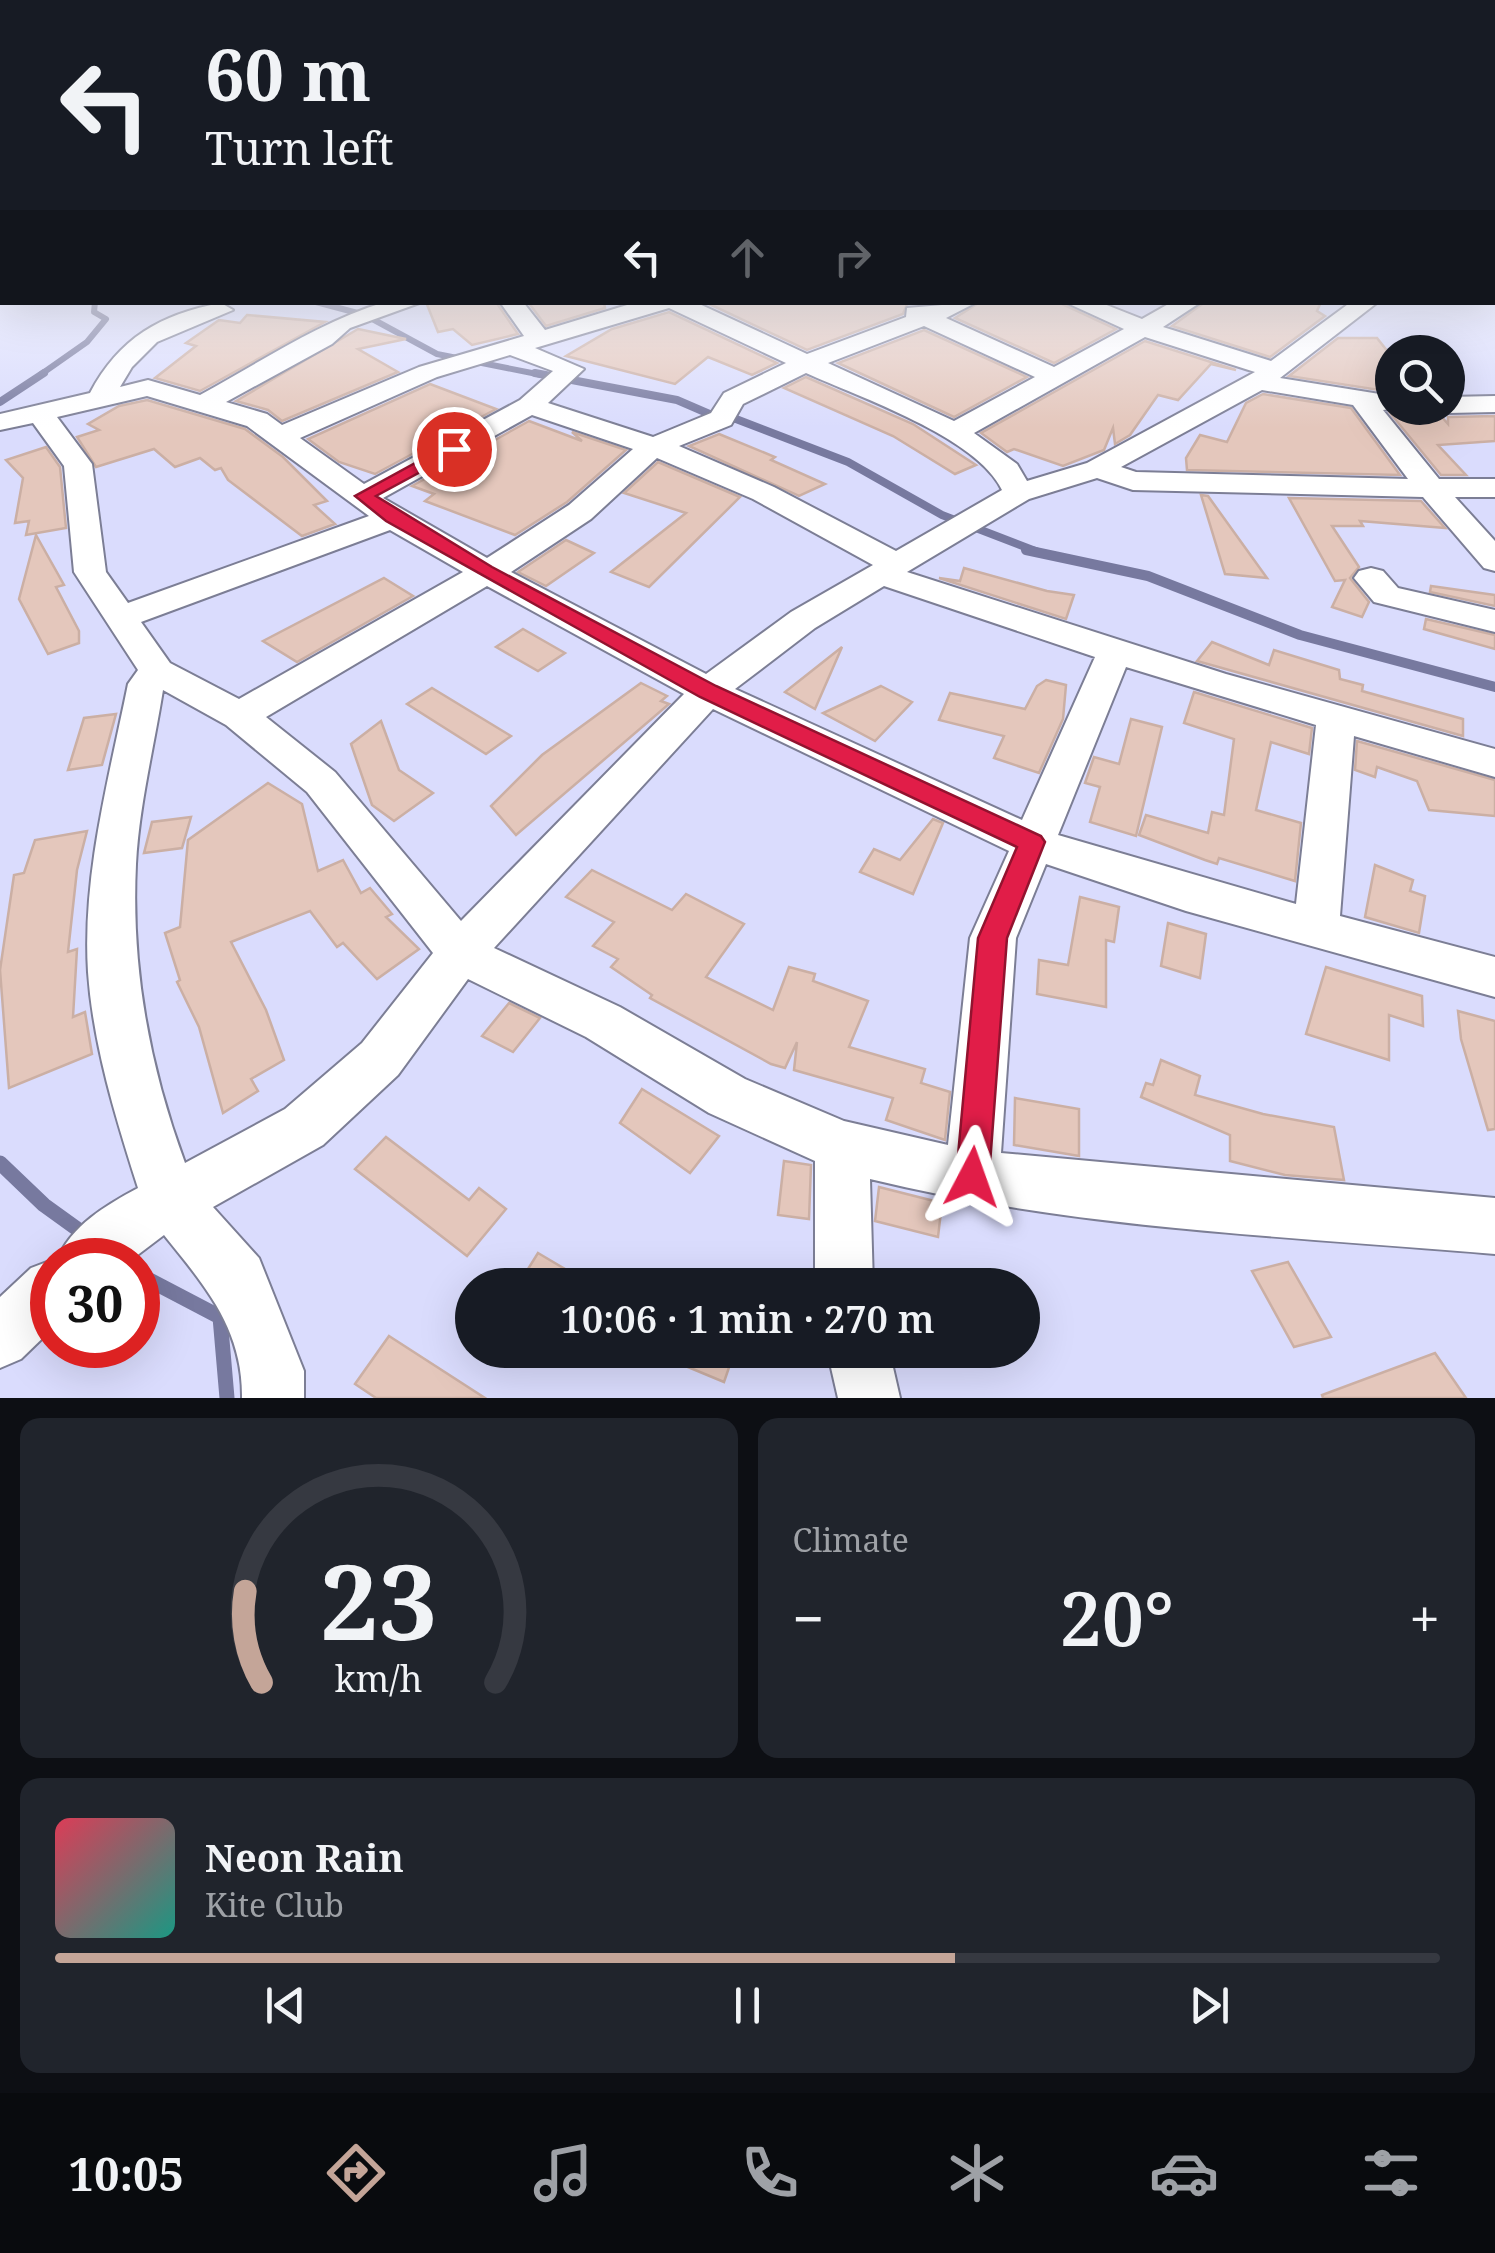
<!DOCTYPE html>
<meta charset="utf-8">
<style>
:root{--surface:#171b24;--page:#20242c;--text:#f1f3f6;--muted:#9ea1a6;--line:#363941;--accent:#c4a598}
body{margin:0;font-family:"Noto Serif",serif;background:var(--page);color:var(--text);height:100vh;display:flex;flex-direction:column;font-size:38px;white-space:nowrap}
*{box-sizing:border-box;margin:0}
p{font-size:32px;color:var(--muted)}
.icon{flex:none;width:55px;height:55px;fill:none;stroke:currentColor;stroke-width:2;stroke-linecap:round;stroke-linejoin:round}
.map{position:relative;height:1398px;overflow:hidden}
.details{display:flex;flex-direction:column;gap:20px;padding:20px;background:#0d0f14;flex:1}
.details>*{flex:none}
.top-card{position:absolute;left:0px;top:0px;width:1495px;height:305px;box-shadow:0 10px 40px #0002;background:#171b24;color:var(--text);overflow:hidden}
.tools{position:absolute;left:1375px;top:335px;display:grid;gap:20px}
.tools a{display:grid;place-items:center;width:90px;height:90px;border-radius:50%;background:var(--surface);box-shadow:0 10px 40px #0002;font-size:50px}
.speed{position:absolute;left:30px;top:1238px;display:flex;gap:20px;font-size:50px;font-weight:700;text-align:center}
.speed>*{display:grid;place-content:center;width:130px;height:130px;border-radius:50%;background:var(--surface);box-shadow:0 10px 40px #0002;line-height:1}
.speed .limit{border:15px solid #d22;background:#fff;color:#111}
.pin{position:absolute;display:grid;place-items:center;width:85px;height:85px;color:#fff;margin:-42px;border:5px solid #fff;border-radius:50%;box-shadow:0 2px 10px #0007}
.me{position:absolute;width:110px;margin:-55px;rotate:4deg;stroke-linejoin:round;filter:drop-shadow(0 0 8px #0008)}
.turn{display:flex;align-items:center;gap:35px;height:210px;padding:0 40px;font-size:45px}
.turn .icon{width:130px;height:130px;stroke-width:2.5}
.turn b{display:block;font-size:70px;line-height:85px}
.lanes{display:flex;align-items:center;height:95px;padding:0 40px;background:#0003;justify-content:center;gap:50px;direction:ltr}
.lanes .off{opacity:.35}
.big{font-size:75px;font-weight:600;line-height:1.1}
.details .tile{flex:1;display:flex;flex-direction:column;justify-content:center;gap:15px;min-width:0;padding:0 35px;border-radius:20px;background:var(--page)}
.details .dial{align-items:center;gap:0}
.dial svg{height:260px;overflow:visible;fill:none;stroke:var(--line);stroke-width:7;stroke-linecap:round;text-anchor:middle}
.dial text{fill:var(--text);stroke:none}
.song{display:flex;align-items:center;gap:30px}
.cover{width:120px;height:120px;border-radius:15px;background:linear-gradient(135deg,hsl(350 70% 55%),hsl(170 70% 35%))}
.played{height:10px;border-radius:5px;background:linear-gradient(90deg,var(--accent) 65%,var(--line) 65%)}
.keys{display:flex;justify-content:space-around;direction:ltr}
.heat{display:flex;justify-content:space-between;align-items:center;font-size:55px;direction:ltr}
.details .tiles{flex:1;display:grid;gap:20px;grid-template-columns:1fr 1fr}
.tile:last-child{grid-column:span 2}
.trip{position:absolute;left:455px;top:1268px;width:585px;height:100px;border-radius:50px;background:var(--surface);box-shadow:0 10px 40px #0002;font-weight:600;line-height:100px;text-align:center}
.tab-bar{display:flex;height:160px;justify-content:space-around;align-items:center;background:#090b0e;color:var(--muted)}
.tab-bar .icon{width:70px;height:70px}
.tab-bar .current{color:var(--accent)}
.tab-bar b{font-size:45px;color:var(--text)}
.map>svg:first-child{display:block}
.green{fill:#dadcfd;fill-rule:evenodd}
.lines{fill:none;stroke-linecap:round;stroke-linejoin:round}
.stream-far3{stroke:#77799f;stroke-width:6}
.stream-far2{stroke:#77799f;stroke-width:8}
.stream-far1{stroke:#77799f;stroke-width:10}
.stream{stroke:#77799f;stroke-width:15}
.building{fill:#e4c7bc;stroke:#cbafa4;stroke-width:2.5}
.minor-casing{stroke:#7c7e95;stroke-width:4}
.minor{fill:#fff;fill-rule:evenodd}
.route{fill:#e11d48;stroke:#92132f;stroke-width:2.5}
</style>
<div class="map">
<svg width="1495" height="1398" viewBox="0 0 1495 1398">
<rect width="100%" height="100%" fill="#eceefd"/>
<path class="green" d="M0,232L2,302H1492L1495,232V1398H0ZM1392,352H1448V408H1392ZM52,1260H138V1345H52ZM472,1285H1022V1350H472Z"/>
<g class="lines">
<g class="stream-far3">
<polyline points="316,302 365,315 437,354 542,375"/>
<polyline points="40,375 87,342 106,319 94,312 95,302"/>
</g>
<g class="stream-far2">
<polyline points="535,373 677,400 721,419 736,419 848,462 942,515 1038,552"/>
<polyline points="0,402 44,373"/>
</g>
<polyline class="stream-far1" points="1026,550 1148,576 1300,635 1495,687"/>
<g class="stream">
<polyline points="0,1163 44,1205 87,1236"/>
<polyline points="138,1274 220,1317 227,1398"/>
</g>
</g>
<g class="building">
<polygon points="426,302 496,302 518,334 472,345 453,329 438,332"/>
<polygon points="528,302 604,302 605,308 546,326"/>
<polygon points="705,302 927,302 907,304 903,314 807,350"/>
<polygon points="980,302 1058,302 1116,329 1054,363 955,318"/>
<polygon points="1205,302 1321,302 1317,311 1325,316 1270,357 1172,326"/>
<polygon points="669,312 777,363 752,375 708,357 675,384 566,356 612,329"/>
<polygon points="247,315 325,322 200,391 155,378 196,346 186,343 219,320 240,323"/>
<polygon points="358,329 406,339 358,349 398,372 282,421 268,410 236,401"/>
<polygon points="924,330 1027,377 954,417 838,363"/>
<polygon points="1338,338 1377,338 1392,357 1392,392 1289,376"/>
<polygon points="1145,341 1236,370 1211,364 1178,400 1158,395 1130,435 1115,444 1113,428 1104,450 1063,466 1014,449 1007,452 981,433"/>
<polygon points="806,377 913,424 976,465 955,474 893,436 784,388"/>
<polygon points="430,384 496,409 375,474 339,462 308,439"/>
<polygon points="1263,394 1351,408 1400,475 1187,470 1186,458 1200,435 1227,442 1246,403"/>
<polygon points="147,400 245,429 283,457 327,501 314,505 335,524 302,536 228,480 221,468 215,470 200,458 175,467 154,449 96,467 77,437 99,430 88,424 119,406"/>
<polygon points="1390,413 1441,416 1448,424 1448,417 1495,416 1495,441 1438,445 1466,475 1441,475"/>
<polygon points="529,421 582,441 572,432 626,450 567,502 515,535 425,501 434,494 412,486"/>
<polygon points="719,434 775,457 771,460 825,484 799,496 689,446"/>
<polygon points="46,447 60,467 66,528 26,535 29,521 15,523 23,478 6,460"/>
<polygon points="658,462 740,497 649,587 611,572 686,513 624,493"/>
<polygon points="1201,495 1208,496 1267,578 1225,574"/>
<polygon points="1289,498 1421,501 1445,528 1360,521 1363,526 1332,526 1359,567 1350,578 1369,602 1362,617 1332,607 1345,580 1335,581"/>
<polygon points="36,535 64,585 56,587 79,631 79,643 48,654 19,599"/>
<polygon points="566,540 594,553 546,586 518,572"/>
<polygon points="964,568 1047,591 1074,595 1066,619 939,578 960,581"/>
<polygon points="384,578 413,596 297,662 263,641"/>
<polygon points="1431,586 1495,595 1495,606 1430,592"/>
<polygon points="1426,619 1495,635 1495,649 1424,629"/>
<polygon points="523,629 565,653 538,671 496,647"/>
<polygon points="1212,642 1269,665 1274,650 1339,670 1340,679 1363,685 1362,691 1463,719 1463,736 1197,661"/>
<polygon points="842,647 815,709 785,692"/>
<polygon points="1046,680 1066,685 1063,719 1039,773 994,758 1004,736 939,720 950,693 1025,709 1037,686"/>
<polygon points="641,683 667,696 661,701 669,704 516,835 491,806 542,755"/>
<polygon points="881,686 912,702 875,741 823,713"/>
<polygon points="432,688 511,736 486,754 407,704"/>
<polygon points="1194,692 1312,728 1309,754 1271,742 1256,810 1301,823 1295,881 1219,858 1217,864 1205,860 1139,835 1146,815 1208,833 1212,812 1224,815 1234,739 1184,723"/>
<polygon points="116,714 102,765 68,770 84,718"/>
<polygon points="1131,719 1162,727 1136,836 1090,822 1100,787 1085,783 1094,757 1119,764"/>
<polygon points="381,721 399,770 433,793 394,821 372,805 351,744"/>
<polygon points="1357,741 1495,780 1495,816 1429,810 1417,781 1377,767 1375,777 1355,770"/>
<polygon points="268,783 302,804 318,871 343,860 361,893 370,888 392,914 386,917 419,949 377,979 343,943 337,947 310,911 231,942 266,1010 284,1060 251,1079 258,1091 223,1113 199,1027 177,982 180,980 165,933 180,927 188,840"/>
<polygon points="191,817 182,848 144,853 152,822"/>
<polygon points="933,819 943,823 913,894 860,872 874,849 900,860"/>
<polygon points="87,831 77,870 68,952 77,949 73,1017 85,1012 92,1054 9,1088 0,970 14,875 24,873 35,840"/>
<polygon points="1375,865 1413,880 1410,891 1425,896 1419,933 1365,917"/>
<polygon points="592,870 672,910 686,894 744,924 706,977 773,1010 789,967 815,974 813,981 868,1001 849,1047 925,1069 921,1083 950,1092 945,1140 886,1120 893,1098 794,1070 797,1042 785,1068 771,1064 650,998 652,995 611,967 618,959 593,946 614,922 566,897"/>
<polygon points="1080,897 1119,907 1114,942 1106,940 1106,1007 1037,994 1039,960 1068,965"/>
<polygon points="1168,923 1206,934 1200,978 1161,966"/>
<polygon points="1326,967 1422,996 1423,1026 1389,1015 1389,1060 1306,1034"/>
<polygon points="509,1003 540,1018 513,1052 482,1036"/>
<polygon points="1458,1011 1495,1021 1495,1129 1488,1130 1461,1039"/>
<polygon points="1161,1060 1200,1076 1195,1095 1263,1114 1334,1127 1344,1180 1285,1175 1230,1161 1230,1135 1141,1097 1146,1083 1153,1085"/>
<polygon points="642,1089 719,1136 690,1173 620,1123"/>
<polygon points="1015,1098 1079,1109 1079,1156 1014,1145"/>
<polygon points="386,1137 469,1200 479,1188 506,1209 467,1256 355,1169"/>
<polygon points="784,1161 811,1165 809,1219 778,1215"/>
<polygon points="879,1187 942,1203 938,1237 875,1221"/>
<polygon points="538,1253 592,1285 518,1285"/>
<polygon points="1288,1262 1331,1337 1294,1347 1252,1271"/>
<polygon points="389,1336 485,1398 376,1398 355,1384"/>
<polygon points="647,1350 735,1350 724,1382"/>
<polygon points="1435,1353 1466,1398 1323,1398 1322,1395"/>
</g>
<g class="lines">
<g class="minor-casing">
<g id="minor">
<polygon points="1492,255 1495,255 1492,268"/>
<path d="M385,302H422L350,328L332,344L226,402L267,414L282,425L419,367L524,336L500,302H523L545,330L637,302H695L807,354L906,317L907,308L977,302L946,318L1054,367L1124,329L1065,302H1099L1142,319L1172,302H1201L1163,327L1271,361L1351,302H1378L1280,378L1392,396V408H1399L1383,410L1439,479H1495V497H1455L1495,541V571L1484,568L1423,497L1133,490L1097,478L1029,499L907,572L1226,674L1495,749V777L1354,736L1340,916L1495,957V997L1186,911L1046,864L1016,938L1001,1153L1495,1198V1254C1286,1236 1074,1229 870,1179L873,1285H815V1161L709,1113L586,1037L468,979L398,1075L323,1145L213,1207L259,1258L304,1371V1398H242C243,1329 205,1286 164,1235L131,1260H57C71,1226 106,1205 138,1188C116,1119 93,1045 88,972C82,875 109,778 128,684L138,670L74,572L64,466L33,423L0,430V414L90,393C119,338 161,314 221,303L233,310L157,342L132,367L120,387L148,380L200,395C261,362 319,322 385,302ZM669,308L786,363L724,393L711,413L653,437L548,403L584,369L535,348ZM924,326L1035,377L954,421L828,363ZM1145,337L1255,372L1087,463L1027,481L1017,464L974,433ZM510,355L553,371L520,400L364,484L300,438L437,377ZM806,373C859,397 977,437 1002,490L896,551L774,487L679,446L731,425L743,404ZM1262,390L1353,405L1408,479L1136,472L1121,467ZM147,396L247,426L369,516L128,603L106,572L92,464L57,417ZM532,415L633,449L569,505L487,558L383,498ZM657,458L753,499L873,565L791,612L706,674L511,572L591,519ZM390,530L463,572L239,699L170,663L141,622ZM487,586L684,694L461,921L335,772L266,717ZM884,586L1095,657L1022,820L735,689L815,628ZM1126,667L1316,725L1296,904L1058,835ZM163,690L226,725L307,792L433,953L362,1043L285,1109L185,1163C149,1066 131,967 136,864C139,806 154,747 163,690ZM713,709L1009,851L970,938L948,1145L844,1121L745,1079L620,1007L494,948Z"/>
<polygon points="1495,396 1495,412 1448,413 1436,408 1448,408 1448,397"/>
<polygon points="1371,568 1383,571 1398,588 1495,610 1495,632 1374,602 1354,578 1359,571"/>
<polygon points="52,1260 52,1329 21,1359 0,1368 0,1297 31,1268"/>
<polygon points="827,1350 889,1350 900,1398 838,1398"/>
</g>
</g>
<use href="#minor" class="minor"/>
</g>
<linearGradient id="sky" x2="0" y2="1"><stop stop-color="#89abde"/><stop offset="0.54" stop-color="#f6f7fe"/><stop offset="1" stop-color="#f6f7fe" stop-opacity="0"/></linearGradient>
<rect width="1495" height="428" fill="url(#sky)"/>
<polygon class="route" points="448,445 463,449 376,496 492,567 716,686 1041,836 1045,842 1007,938 989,1177 984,1189 972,1193 961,1189 956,1177 978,938 1017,847 700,697 386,521 355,496"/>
</svg>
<div class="tools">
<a><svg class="icon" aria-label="search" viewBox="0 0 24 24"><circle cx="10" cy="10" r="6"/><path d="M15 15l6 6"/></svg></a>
</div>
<div class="speed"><div class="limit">30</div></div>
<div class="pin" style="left:454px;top:449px;background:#d93025"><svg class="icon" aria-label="arrive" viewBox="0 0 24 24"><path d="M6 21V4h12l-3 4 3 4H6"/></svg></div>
<svg class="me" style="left:972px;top:1177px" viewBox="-20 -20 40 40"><path d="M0-17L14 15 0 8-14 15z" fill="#e11d48" stroke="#fff" stroke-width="4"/></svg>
<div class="trip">10:06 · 1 min · 270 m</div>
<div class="top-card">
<div class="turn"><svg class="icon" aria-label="left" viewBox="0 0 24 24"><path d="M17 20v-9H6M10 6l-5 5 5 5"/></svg><div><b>60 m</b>Turn left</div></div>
<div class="lanes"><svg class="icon" aria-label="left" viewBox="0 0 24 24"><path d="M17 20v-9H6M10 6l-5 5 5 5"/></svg><svg class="icon off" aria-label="ahead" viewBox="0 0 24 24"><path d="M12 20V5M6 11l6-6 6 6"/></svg><svg class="icon off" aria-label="right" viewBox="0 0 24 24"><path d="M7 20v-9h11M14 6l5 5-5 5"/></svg></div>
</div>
</div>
<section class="details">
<div class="tiles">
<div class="tile dial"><svg viewBox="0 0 100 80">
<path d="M14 69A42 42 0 1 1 86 69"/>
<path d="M14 69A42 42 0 0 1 9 41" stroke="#c4a598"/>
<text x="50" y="56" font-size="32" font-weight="700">23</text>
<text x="50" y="72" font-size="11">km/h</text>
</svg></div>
<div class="tile"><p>Climate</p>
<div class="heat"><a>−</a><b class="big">20°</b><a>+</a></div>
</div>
<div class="tile">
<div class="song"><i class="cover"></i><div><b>Neon Rain</b><p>Kite Club</p></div></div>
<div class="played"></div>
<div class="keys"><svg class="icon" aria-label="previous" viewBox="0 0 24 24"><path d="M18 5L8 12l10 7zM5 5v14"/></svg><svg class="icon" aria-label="pause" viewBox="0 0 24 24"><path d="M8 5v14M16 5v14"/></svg><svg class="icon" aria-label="next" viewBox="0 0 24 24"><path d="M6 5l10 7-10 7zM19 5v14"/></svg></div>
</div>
</div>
</section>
<nav class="tab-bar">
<b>10:05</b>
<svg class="icon current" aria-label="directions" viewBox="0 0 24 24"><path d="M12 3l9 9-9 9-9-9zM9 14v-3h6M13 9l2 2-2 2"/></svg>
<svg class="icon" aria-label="music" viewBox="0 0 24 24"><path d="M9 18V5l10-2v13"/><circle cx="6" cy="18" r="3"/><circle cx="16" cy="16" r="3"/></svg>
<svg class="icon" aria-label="phone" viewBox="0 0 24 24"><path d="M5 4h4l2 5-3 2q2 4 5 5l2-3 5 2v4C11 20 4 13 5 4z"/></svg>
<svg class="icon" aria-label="climate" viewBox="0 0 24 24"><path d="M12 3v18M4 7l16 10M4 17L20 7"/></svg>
<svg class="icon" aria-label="car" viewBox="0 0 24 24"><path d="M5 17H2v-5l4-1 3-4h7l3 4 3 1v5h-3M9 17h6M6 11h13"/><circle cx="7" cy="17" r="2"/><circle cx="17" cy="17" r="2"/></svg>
<svg class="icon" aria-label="filters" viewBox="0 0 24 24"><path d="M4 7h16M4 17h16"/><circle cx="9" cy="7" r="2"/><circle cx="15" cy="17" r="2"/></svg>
</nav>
